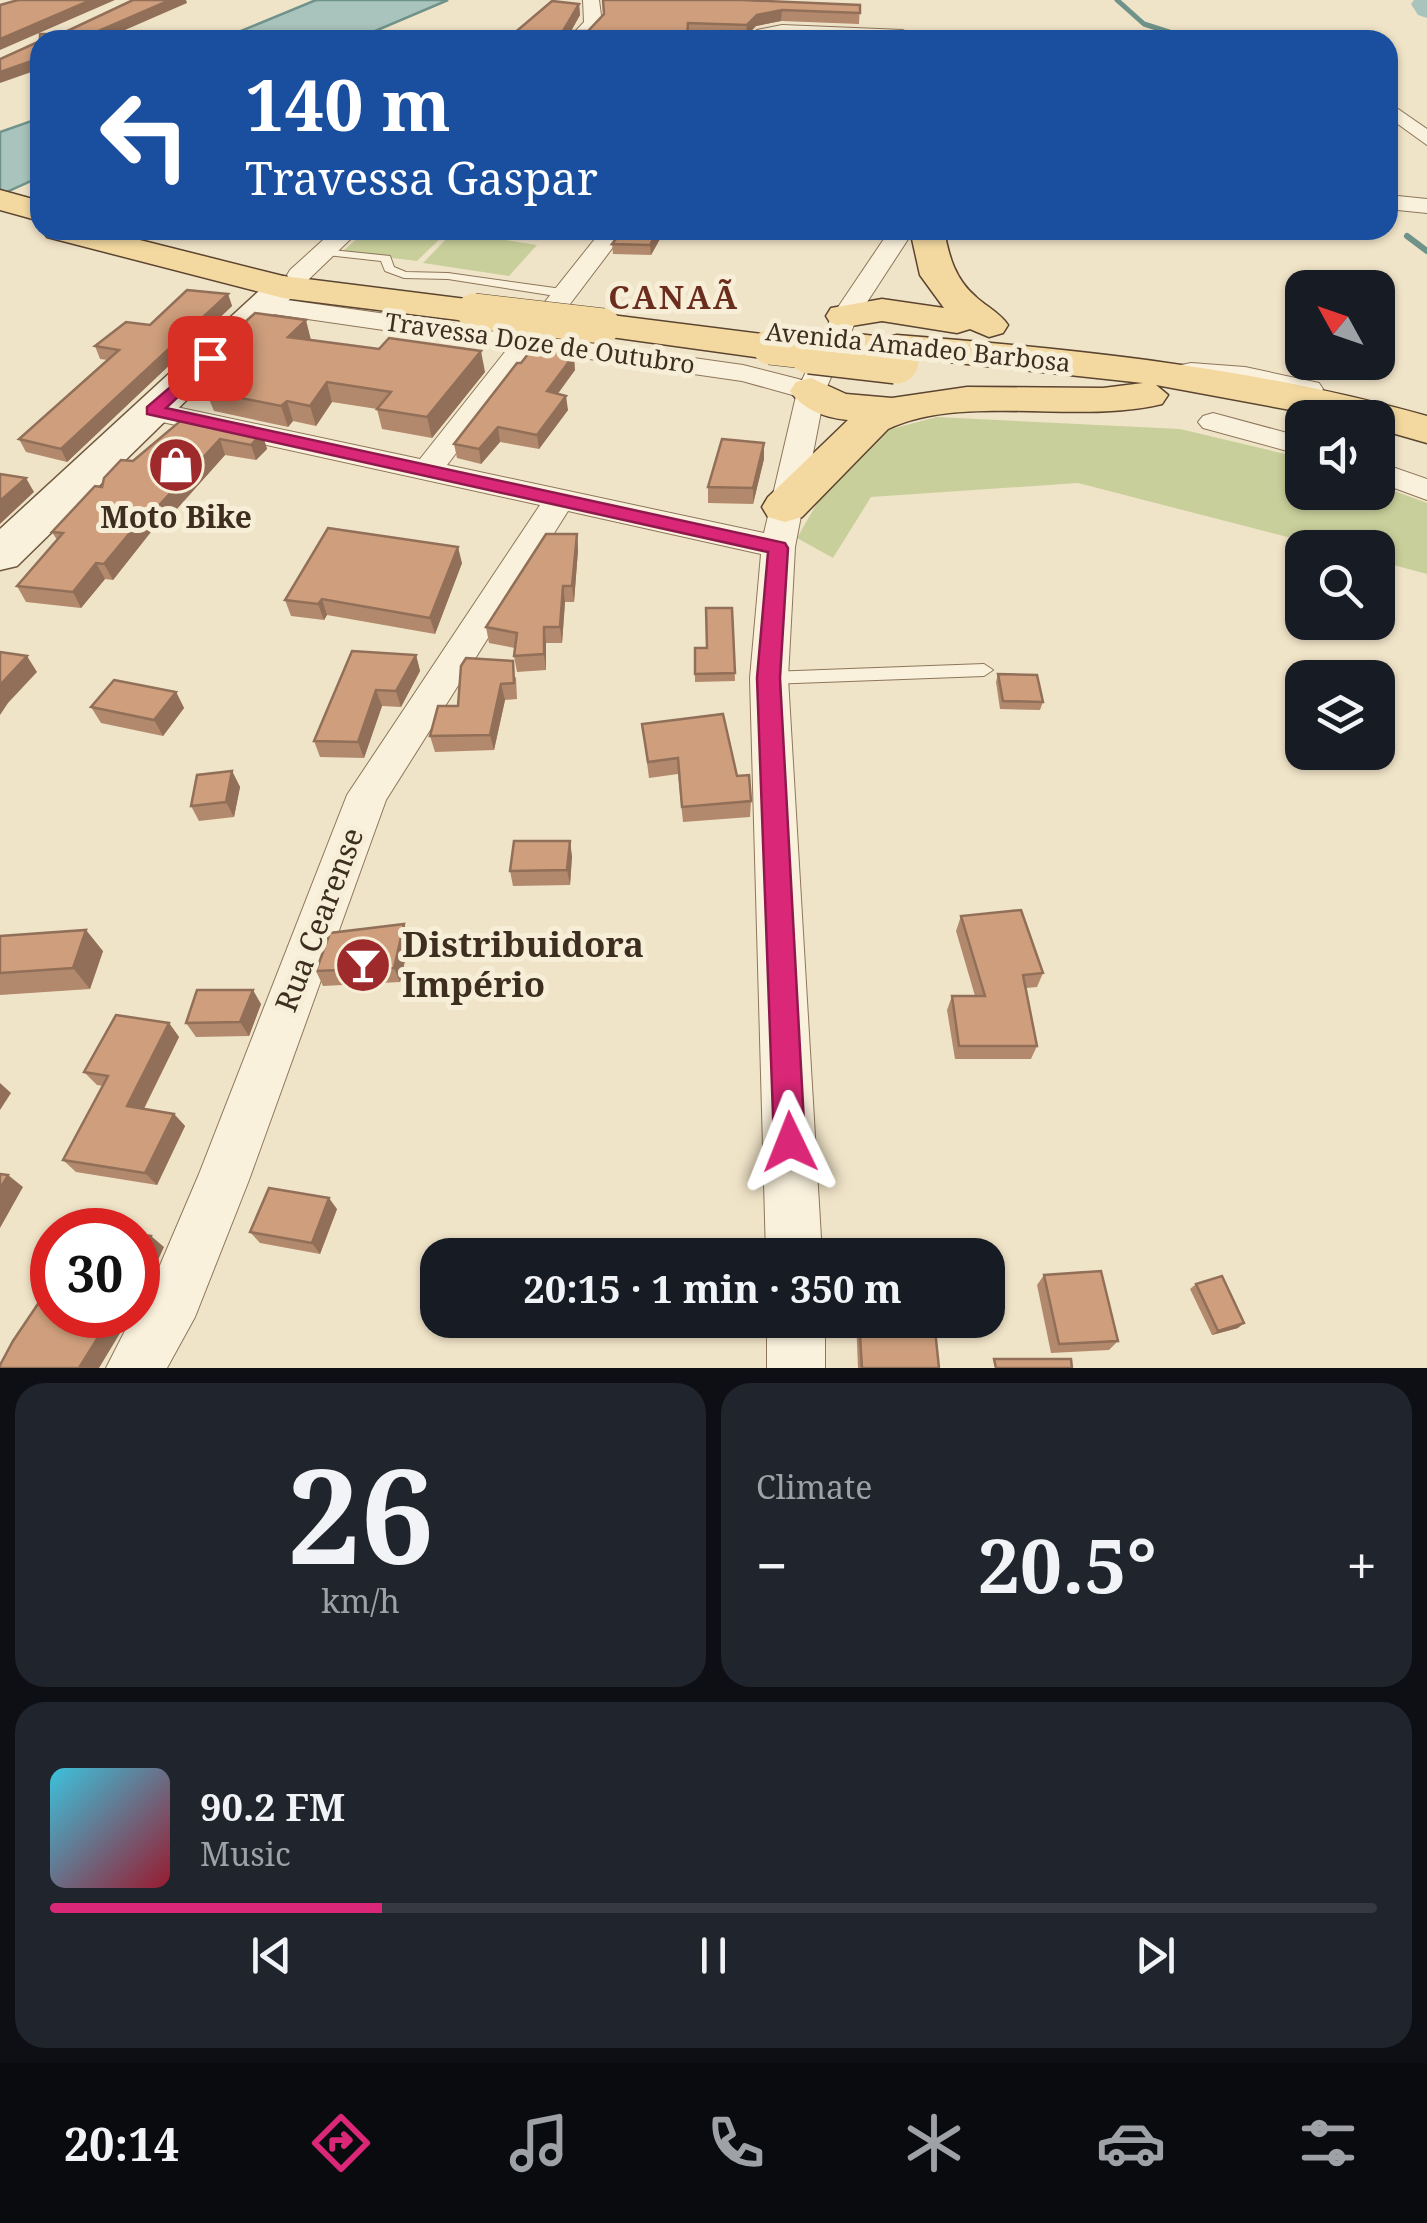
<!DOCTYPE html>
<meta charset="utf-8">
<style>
:root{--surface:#171b24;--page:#20242c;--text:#f1f3f6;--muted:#9ea1a6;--line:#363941;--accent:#db2777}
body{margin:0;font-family:"Noto Serif",serif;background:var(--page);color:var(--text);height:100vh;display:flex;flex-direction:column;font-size:38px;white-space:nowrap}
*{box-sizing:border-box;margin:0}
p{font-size:32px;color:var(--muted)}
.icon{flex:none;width:55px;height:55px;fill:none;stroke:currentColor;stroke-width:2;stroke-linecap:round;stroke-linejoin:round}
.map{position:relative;height:1368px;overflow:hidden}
.sheet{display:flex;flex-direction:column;gap:15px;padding:15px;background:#0d0f14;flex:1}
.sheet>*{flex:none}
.hud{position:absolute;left:30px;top:30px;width:1368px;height:210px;border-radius:30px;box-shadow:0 2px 8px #0004;background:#1a4fa0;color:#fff;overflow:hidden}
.needle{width:65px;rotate:310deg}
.tools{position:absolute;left:1285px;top:270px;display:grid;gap:20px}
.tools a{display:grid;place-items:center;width:110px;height:110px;border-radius:20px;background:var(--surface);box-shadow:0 2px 8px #0004;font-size:50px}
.speed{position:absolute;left:30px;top:1208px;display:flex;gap:20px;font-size:50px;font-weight:700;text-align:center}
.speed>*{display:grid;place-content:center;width:130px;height:130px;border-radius:50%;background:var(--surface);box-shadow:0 2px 8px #0004;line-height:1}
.speed .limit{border:15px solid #d22;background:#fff;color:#111}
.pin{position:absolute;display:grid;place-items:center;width:85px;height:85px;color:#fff;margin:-42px;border-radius:20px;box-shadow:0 5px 15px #0006}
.me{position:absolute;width:110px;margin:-55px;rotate:358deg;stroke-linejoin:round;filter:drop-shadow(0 0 8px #0008)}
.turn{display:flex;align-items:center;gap:35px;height:210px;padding:0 50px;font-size:45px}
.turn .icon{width:130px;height:130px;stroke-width:2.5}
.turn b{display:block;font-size:70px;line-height:85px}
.big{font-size:75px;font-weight:700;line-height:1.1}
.sheet .widget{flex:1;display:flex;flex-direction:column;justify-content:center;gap:15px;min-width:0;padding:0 35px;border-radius:30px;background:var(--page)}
.sheet .dial{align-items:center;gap:0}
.dial b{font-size:130px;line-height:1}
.song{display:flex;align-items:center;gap:30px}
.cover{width:120px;height:120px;border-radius:15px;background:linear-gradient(135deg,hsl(190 70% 55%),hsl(350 70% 35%))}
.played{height:10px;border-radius:5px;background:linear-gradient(90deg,var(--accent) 25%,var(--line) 25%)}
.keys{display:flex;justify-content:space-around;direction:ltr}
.heat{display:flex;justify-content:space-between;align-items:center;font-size:55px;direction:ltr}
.sheet .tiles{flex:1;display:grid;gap:15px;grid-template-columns:1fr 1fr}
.widget:last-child{grid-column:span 2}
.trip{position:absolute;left:420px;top:1238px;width:585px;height:100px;border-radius:30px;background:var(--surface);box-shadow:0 2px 8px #0004;font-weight:700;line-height:100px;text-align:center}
.menu{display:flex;height:160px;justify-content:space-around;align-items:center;background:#090b0e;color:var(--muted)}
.menu .icon{width:70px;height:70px}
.menu .active{color:var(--accent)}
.menu b{font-size:45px;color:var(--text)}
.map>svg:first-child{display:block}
.green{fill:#c9cf9b}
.water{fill:#a9c4bc;stroke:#6f938a;stroke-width:2.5}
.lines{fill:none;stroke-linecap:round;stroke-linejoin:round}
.stream-far1{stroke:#6f938a;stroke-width:5}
.stream{stroke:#6f938a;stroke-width:6}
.river{fill:#a9c4bc;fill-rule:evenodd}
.lane-casing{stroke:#8d765c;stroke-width:2}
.street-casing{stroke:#8d765c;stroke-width:2}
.secondary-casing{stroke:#6f573f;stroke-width:3}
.primary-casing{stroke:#5b4430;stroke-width:3}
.lane{fill:#faf1dc;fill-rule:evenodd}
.street{fill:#faf1dc;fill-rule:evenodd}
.secondary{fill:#faf1dc;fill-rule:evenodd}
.primary{fill:#f3d9a0;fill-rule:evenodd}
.primary-bridge-far1-casing{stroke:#5b4430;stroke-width:36;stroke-linecap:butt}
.primary-bridge-casing{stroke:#5b4430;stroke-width:48;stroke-linecap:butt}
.primary-bridge-far1{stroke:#f3d9a0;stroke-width:35}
.primary-bridge{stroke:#f3d9a0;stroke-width:45}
.wall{fill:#b2896c}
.shaded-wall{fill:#916f58}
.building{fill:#cf9f7d;stroke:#916f58;stroke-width:2.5}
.route{fill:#db2777;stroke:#8e194d;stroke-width:2.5}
.labels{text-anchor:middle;stroke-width:10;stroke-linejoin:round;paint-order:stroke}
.far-street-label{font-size:25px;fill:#3d2e20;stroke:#f7eed8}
.poi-label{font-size:30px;font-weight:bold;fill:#3d2e20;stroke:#f7eed8}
.street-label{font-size:30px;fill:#3d2e20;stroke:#f7eed8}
.far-district-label{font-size:32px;font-weight:bold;letter-spacing:2.5px;fill:#6b2e1e;stroke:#f7eed8}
.near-poi-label{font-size:35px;font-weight:bold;fill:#3d2e20;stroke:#f7eed8;text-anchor:start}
</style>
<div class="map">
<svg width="1427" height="1368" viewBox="0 0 1427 1368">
<rect width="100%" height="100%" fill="#f0e4c8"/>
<g class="green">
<polygon points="367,230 449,230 417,261 342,252"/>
<polygon points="453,232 537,245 509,276 423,263"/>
<polygon points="937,417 1180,429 1302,458 1302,492 1378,492 1378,485 1427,503 1427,574 1378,561 1378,548 1326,547 1078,483 871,497 833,558 797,538 831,479 872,434"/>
</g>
<g class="water">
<polygon points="316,0 448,0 354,40 219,40"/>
<polygon points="40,118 40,177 0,195 0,132"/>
</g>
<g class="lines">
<polyline class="stream-far1" points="1117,0 1144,24 1194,40"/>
<g class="stream">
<polyline points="1388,174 1392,177"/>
<polyline points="1407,236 1427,251"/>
</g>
<polygon class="river" points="1414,0 1427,0 1427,18 1418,15 1411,4"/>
<g class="lane-casing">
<g id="lane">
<polygon points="322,249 390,256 394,267 406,272 448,273 562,289 568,293 562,297 448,279 404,278 385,271 381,261 318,254 316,252"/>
<polygon points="984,664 993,670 984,676 769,684 760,678 769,672"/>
</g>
</g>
<g class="street-casing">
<g id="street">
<polygon points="583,0 599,0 602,23 586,40 567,40 584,22"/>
<polygon points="782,25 903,30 912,35 904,40 782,35 748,40 757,30"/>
<polygon points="1388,102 1427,129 1427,145 1388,117"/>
<polygon points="1388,195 1427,199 1427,213 1388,209"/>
<polygon points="334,230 360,230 308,280 290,280 287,275 290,270"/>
<path d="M602,230H626L545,337L743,365L802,380L832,316L890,230H914L858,316L825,391L795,547L788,678L822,1255H766L750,678L761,554L568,511L386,800L249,1180L195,1317L167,1368H106L133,1315H138V1307L155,1277L199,1174L347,795L540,505L153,420L143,417L138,411L143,405L153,402L420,459L508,348L266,313L257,310L253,305L257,300L266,297L520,333ZM534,351L742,381L796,396L764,533L447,465Z"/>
<polygon points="1191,363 1245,367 1319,383 1323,389 1319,395 1309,398 1245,383 1181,377 1177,371 1181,365"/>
<polygon points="1213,413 1302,437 1302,455 1203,428 1198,422 1203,416"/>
<polygon points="1378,462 1427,479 1427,500 1378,482"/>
<rect x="767" y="1320" width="58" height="48"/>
</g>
</g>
<g class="secondary-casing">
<polygon id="secondary" points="283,276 295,280 301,287 295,294 17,566 0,570 0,529 271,280"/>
</g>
<g class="primary-casing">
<g id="primary">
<polygon points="0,190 40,201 40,221 0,210"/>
<polygon points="42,230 100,230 283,276 474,300 487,303 493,311 487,319 474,322 283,298 47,237"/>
<path d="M910,230H944C949,257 955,279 976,297C987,307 1000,313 1008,325L1003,333L989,337L970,329L957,333L882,321L845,327L831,324L826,316L831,308L882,299L944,308L920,275Z"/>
<polygon points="603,314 770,335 784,339 790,347 784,355 770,359 589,334 584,326 589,318"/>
<path d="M897,335C1076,349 1253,367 1427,416V443L1378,429V418H1334L1156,385L1168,395L1162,404C1077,425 963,393 888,429L802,517L785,522L768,517L762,507L768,497L848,420C826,418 803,410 790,391L796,382L811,378L846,394L892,398L967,387L1103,388L1143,383L883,355L877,347L883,339Z"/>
</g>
</g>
<use href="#lane" class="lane"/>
<use href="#street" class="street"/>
<use href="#secondary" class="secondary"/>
<use href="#primary" class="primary"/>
<g class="primary-bridge-far1-casing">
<g id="primary-bridge-far1">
<polyline points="474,311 603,326"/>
<polyline points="770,347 833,354"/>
</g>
</g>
<g class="primary-bridge-casing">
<polyline id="primary-bridge" points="810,351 896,361"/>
</g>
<use href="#primary-bridge-far1" class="primary-bridge-far1"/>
<use href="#primary-bridge" class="primary-bridge"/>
</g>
<g class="wall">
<polygon points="579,4 580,15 571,31 588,31 604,15 860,5 859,24 781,21 756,26 746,36 688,34 688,40 506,40"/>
<polygon points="295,230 329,230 322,235"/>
<polygon points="665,230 651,255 613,254 612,244"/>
<polygon points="228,294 232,306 67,462 26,452 19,439 108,360 100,359 95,346"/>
<polygon points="236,330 311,340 485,372 432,438 382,429 377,409 332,402 316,426 293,421 288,427 214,411 209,399 203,398 196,378 238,335"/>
<polygon points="521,363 575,370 557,394 568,410 539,449 500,442 481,464 457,458 454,444"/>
<polygon points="185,417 262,433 267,449 256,460 225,455 159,529 154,528 113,580 105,579 81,608 26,602 17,586 57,540 52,532"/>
<polygon points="764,459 753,504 708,503 708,487"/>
<polygon points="577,534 578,550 574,602 565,602 562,643 546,643 546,670 517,672 514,656 515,648 489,643 486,627"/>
<polygon points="462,563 435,634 327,615 324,620 291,616 285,600"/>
<polygon points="732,608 735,681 695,682 695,648 707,648"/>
<polygon points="416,655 420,671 401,707 382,706 364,758 320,757 314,741"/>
<polygon points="998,674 1043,702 1040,710 1000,709 996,682"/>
<polygon points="516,677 517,699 505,700 494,750 435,752 430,736 458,706"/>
<polygon points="176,692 184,708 163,736 101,723 91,707"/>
<polygon points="642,724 737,776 751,801 750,817 683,822 678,774 649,778"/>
<polygon points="232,771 240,787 234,817 199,821 191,806"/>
<polygon points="572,856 570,885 513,886 510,871"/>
<polygon points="961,916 1043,973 1037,987 1026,988 1037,1046 1031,1059 955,1059 947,1010 952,996 975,996 956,931"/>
<polygon points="0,936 103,951 90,989 0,995"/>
<polygon points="410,939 400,982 323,986 316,971"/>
<polygon points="261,1004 249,1036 196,1037 186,1023"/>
<polygon points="169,1023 179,1037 144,1109 174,1114 185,1126 157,1185 76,1172 63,1160 103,1086 97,1085 84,1072"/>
<polygon points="337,1209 320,1254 260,1243 250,1232"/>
<polygon points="1044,1275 1118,1341 1109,1350 1051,1353 1037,1285"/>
<polygon points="1196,1284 1238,1328 1212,1335 1190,1289"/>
<polygon points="856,1320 934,1320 939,1368 858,1368"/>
</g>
<g class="shaded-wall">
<polygon points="91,0 115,0 0,50 0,39"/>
<polygon points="170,0 186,0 187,3 102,40 78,40"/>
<polygon points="579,4 580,15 566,40 563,31"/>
<polygon points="782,10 781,21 756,26 746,36 747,25 757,15"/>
<polygon points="40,58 40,69 0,83 0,72"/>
<polygon points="659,230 665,230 651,255 650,245"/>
<polygon points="228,294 232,306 67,462 61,449"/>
<polygon points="306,320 311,340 288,337"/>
<polygon points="481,351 485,372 432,438 427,417"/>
<polygon points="574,355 575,370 549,406 547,391"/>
<polygon points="327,382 332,402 316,426 310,406"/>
<polygon points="566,396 568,410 539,449 537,435"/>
<polygon points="287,401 293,421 288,427 281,406"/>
<polygon points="498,427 500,442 481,464 479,449"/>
<polygon points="262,433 267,449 256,460 251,445"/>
<polygon points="220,439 225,455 159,529 152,513"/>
<polygon points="764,443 764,459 753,504 753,488"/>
<polygon points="26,478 34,492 0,524 0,501"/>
<polygon points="147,512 154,528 113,580 104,564"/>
<polygon points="577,534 578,550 574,602 572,586"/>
<polygon points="458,547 462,563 435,634 430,618"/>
<polygon points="96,563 105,579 81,608 73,592"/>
<polygon points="563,586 565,602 562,643 560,627"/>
<polygon points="322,599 327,615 324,620 318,604"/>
<polygon points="544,627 546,643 546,670 544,654"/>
<polygon points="416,655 420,671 401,707 396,691"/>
<polygon points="27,656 37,672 8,703 0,715 0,685"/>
<polygon points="501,684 505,700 494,750 490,735"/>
<polygon points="376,690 382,706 364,758 358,742"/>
<polygon points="176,692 184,708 163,736 154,720"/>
<polygon points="232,771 240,787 234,817 226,802"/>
<polygon points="570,841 572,856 570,885 567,870"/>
<polygon points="404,924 410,939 400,982 394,968"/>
<polygon points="86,930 103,951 90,989 73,968"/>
<polygon points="253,990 261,1004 249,1036 240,1022"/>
<polygon points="169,1023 179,1037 139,1118 127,1106"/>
<polygon points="0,1083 11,1093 0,1110"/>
<polygon points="174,1114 185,1126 157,1185 145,1173"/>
<polygon points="8,1175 23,1187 0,1228 0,1189"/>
<polygon points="329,1198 337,1209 320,1254 312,1243"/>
<polygon points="151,1236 164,1247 138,1303 138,1266"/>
<polygon points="112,1315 131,1315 99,1368 79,1368"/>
<polygon points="1244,1323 1238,1328 1212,1335 1218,1331"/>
</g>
<g class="building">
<polygon points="18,0 91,0 0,39 0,5"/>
<polygon points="133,0 170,0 78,40 40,40 40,34 61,34"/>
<polygon points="603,0 742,0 860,5 860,13 782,10 757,15 747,25 688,23 687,40 506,40 552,1 579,4 563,31 588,31 604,14"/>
<polygon points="40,41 40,58 0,72 0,59"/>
<polygon points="623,230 659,230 650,245 612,244"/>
<polygon points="187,290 228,294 61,449 19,439 119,350 95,346 126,322 150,325"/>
<polygon points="255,313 306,320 288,337 379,349 389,338 481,351 427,417 377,409 391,392 327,382 310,406 287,401 281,406 206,391 216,382 196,378 240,334 236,330"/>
<polygon points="532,349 574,355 547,391 566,396 537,435 498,427 479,449 454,444 517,363 521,363"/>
<polygon points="185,417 262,433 251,445 220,439 152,513 147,512 104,564 96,563 73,592 17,586 63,533 52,532 95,486 102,487 104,478 121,460 133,461"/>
<polygon points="722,439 764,443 753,488 708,487"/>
<polygon points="0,474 26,478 0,501"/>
<polygon points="328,528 458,547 430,618 322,599 318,604 285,600"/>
<polygon points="546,534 577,534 572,586 563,586 560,627 544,627 544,654 514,656 517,633 486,627"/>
<polygon points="706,608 732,608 735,673 695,674 695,648 707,648"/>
<polygon points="352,651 416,655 396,691 376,690 358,742 314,741"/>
<polygon points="0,652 27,656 0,685"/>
<polygon points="466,658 513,661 514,683 501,684 490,735 430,736 438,706 458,706 461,666"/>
<polygon points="998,674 1037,675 1043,702 1003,701"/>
<polygon points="114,680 176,692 154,720 91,707"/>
<polygon points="723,714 737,776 749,775 751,801 682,807 678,758 648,762 642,724"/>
<polygon points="232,771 226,802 191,806 197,775"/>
<polygon points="514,841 570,841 567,870 510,871"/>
<polygon points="1021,910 1043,973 1023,975 1037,1046 959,1046 952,996 985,996 961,916"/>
<polygon points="404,924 394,968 316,971 330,933"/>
<polygon points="86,930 73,968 0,973 0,936"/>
<polygon points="197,990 253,990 240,1022 186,1023"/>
<polygon points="116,1015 169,1023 127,1106 174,1114 145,1173 63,1160 108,1076 84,1072"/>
<polygon points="0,1174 8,1175 0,1189"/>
<polygon points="269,1188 329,1198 312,1243 250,1232"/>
<polygon points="138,1234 151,1236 138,1266"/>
<polygon points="1101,1271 1118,1341 1059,1344 1044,1275"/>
<polygon points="1222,1276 1244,1323 1218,1331 1196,1284"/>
<polygon points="52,1283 52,1315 112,1315 79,1368 0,1368 0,1365 13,1341"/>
<polygon points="859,1320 934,1320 939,1368 862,1368"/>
<polygon points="994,1359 1071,1359 1072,1368 996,1368"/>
</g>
<polygon class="route" points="210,353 216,354 216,361 166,408 785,543 788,548 780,678 805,1142 801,1153 790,1157 778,1153 774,1142 757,678 768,552 147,414 147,407"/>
<defs>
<g id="shop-disc" transform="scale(2.875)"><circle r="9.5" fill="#9e2a2b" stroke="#f7eed8"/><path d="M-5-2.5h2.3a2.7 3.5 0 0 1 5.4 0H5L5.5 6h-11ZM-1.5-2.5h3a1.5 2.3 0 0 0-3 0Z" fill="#fff"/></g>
<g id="bar-disc" transform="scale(2.875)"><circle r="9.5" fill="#9e2a2b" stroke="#f7eed8"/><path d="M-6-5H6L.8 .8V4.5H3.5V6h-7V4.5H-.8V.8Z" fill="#fff"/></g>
</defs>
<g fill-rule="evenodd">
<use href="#shop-disc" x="176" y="465"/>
<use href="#bar-disc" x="363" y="965"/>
</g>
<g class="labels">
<g class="far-street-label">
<text transform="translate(540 343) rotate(8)" y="9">Travessa Doze de Outubro</text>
<text transform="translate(918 347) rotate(6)" y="9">Avenida Amadeo Barbosa</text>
</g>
<g class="poi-label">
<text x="176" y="528">Moto Bike</text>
</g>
<g class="street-label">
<text transform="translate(320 920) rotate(-69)" y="10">Rua Cearense</text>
</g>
<g class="far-district-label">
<text x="674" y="309">CANAÃ</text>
</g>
<g class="near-poi-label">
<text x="402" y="957">Distribuidora<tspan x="402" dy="40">Império</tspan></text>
</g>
</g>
</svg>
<div class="tools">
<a><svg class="needle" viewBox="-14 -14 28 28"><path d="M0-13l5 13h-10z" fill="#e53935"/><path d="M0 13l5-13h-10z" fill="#9ea1a6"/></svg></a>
<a><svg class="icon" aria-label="sound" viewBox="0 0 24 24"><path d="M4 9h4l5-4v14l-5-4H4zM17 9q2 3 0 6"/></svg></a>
<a><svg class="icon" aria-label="search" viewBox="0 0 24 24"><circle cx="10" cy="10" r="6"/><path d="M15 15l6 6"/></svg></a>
<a><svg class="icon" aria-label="layers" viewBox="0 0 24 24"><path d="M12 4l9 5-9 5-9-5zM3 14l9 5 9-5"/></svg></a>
</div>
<div class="speed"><div class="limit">30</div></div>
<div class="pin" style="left:210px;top:358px;background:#d93025"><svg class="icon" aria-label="arrive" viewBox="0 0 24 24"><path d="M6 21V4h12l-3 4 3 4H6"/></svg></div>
<svg class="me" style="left:790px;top:1142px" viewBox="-20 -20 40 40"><path d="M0-17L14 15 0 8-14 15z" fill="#db2777" stroke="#fff" stroke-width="4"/></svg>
<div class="trip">20:15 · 1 min · 350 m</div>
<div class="hud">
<div class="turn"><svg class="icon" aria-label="left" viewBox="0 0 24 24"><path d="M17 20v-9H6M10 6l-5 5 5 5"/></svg><div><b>140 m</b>Travessa Gaspar</div></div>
</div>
</div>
<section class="sheet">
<div class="tiles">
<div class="widget dial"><b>26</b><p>km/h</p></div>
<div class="widget"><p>Climate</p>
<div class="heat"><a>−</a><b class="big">20.5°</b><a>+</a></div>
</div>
<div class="widget">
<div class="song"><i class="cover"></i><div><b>90.2 FM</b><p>Music</p></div></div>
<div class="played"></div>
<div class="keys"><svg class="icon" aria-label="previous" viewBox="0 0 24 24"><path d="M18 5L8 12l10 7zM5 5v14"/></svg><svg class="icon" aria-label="pause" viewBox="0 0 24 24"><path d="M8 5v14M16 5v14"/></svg><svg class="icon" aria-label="next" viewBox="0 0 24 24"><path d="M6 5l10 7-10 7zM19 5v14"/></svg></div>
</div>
</div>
</section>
<nav class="menu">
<b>20:14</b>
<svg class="icon active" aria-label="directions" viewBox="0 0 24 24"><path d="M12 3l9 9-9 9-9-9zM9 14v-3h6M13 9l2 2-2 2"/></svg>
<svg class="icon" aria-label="music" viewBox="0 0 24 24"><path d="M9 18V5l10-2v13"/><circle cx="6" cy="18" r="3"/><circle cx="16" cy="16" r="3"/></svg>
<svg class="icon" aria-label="phone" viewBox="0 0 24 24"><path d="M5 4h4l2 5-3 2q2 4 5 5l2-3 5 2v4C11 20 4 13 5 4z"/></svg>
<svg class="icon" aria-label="climate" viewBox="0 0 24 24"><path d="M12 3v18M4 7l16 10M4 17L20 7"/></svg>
<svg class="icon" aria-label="car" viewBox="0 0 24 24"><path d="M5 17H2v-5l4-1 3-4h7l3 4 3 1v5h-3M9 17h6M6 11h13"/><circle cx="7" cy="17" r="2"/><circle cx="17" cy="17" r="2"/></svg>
<svg class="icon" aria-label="filters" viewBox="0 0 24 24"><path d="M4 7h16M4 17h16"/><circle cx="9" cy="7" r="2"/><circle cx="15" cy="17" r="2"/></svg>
</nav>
